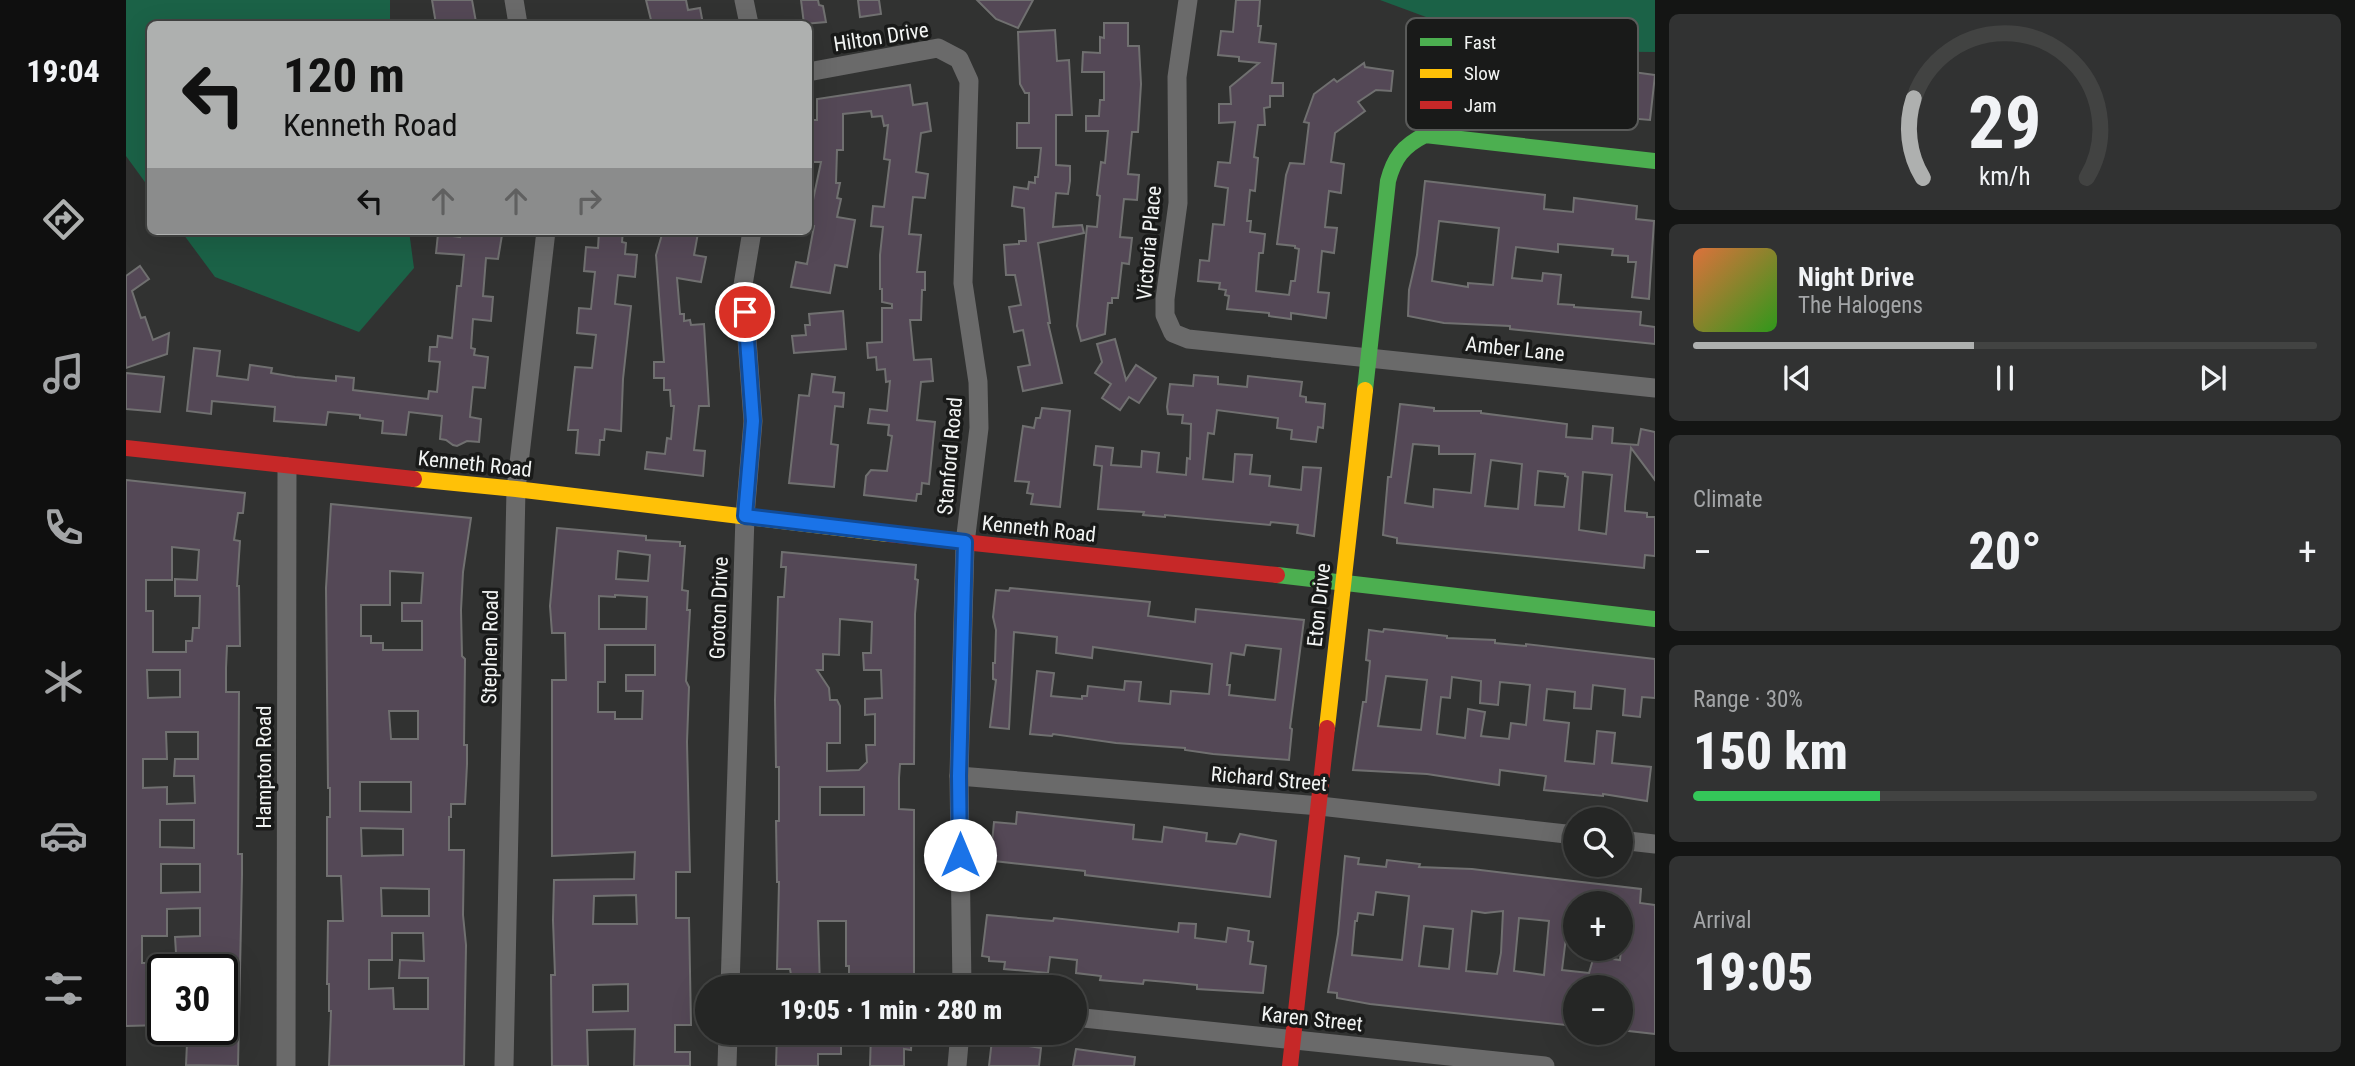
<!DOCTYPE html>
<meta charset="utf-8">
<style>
:root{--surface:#252625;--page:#313232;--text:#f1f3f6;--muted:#a3a5a7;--line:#424342;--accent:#aeb0af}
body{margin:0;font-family:"Roboto Condensed",sans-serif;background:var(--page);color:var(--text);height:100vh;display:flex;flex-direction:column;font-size:26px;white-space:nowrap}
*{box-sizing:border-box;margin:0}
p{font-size:23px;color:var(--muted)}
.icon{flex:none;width:38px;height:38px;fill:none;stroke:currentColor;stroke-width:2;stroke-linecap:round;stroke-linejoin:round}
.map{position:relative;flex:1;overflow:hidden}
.drawer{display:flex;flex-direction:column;gap:14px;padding:14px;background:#141514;width:700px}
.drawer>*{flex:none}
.hud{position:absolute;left:21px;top:21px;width:665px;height:214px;border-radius:10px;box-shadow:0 7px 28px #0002,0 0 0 2px var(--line);background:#aeb0af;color:#111;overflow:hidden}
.tools{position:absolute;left:1437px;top:807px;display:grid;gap:14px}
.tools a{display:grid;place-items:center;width:70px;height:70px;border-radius:50%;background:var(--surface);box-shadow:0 7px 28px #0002,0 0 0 2px var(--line);font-size:35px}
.speed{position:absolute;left:21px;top:954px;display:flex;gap:14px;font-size:35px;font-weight:700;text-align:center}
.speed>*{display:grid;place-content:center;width:91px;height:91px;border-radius:50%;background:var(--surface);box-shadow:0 7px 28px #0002,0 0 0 2px var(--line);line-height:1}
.speed .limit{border:4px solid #111;border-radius:10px;background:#fff;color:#111}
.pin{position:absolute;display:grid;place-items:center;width:60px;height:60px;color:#fff;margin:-30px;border:4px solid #fff;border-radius:50%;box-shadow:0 2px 7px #0007}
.me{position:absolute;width:77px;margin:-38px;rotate:0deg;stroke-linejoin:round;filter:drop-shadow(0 0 5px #0008)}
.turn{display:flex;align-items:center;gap:24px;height:147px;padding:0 21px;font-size:32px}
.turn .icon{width:91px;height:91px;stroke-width:2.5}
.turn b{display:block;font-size:49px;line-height:60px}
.lanes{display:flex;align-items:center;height:66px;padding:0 21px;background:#0003;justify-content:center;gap:35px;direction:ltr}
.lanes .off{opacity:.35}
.big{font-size:52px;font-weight:800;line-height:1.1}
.drawer .widget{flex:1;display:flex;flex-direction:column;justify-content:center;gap:10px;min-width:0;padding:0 24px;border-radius:10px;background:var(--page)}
.drawer .dial{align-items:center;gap:0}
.dial svg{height:182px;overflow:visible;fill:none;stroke:var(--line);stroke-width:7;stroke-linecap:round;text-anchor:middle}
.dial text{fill:var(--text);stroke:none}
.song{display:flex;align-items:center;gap:21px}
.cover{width:84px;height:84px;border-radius:10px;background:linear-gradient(135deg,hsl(20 70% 55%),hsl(110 70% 35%))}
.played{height:7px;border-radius:4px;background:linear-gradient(90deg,var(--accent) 45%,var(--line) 45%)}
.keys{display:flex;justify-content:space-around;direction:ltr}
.heat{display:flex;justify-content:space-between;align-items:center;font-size:38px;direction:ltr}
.charge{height:10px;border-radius:5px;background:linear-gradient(90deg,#34c759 30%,var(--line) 0)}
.trip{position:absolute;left:569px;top:975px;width:392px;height:70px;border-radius:35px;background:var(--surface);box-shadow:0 7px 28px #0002,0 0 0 2px var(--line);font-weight:800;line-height:70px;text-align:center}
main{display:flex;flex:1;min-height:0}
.dock{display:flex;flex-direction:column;width:126px;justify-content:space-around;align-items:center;background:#0f0f0f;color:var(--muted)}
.dock .icon{width:49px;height:49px}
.dock .selected{color:var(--accent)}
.dock b{font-size:32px;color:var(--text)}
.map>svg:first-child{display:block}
.green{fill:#1b6247}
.building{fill:#544856;stroke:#707070;stroke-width:2;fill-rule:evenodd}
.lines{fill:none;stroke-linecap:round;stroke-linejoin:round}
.street{stroke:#6a6a6a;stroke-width:19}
.fast{stroke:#4caf50;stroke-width:16}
.slow{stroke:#ffc107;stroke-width:16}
.jam{stroke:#c62828;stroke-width:16}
.route-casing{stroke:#114b97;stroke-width:18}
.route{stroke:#1a73e8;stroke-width:12}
.labels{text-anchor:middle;stroke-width:7;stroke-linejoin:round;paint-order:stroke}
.street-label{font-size:21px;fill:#f2f4f3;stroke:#191a19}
.key{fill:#191a19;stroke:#5a5b5a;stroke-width:2}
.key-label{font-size:19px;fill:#f2f4f3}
</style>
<main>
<nav class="dock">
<b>19:04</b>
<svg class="icon selected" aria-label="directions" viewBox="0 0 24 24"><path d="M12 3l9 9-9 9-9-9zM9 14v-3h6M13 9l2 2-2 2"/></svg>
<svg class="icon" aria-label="music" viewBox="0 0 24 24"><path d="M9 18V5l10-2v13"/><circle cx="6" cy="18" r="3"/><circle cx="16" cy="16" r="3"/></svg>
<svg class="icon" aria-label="phone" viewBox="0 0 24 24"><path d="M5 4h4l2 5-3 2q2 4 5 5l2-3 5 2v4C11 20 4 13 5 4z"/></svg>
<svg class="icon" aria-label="climate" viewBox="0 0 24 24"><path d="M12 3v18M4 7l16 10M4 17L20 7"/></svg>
<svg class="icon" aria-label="car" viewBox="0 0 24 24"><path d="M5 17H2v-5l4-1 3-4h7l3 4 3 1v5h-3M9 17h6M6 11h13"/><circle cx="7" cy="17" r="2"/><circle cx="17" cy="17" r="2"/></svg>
<svg class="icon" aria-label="filters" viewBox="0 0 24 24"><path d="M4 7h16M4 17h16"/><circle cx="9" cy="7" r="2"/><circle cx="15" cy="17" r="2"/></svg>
</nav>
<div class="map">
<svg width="1529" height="1066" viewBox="0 0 1529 1066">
<rect width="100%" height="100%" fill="#313231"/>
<g class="green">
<polygon points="0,0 264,0 264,24 24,24 24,189 0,156"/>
<polygon points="1254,0 1529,0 1529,52 1392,51"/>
<polygon points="55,231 283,231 288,268 233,332 89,277"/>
</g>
<g class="building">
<polygon points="306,0 346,0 350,22 310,24"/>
<polygon points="520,0 560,0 562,10 574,8 577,24 526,24"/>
<polygon points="675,0 692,0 693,5 697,6 700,22 678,24"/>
<polygon points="732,0 753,0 755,14 734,17"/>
<polygon points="851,0 907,0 892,28 870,19"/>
<polygon points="1110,0 1134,0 1132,26 1135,26 1133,42 1150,44 1146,83 1157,83 1157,96 1144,96 1144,107 1138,108 1139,125 1132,125 1128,157 1132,158 1129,191 1124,190 1121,221 1125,221 1124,232 1139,234 1137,253 1133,253 1130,291 1163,295 1165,281 1169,281 1173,249 1169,248 1169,246 1151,244 1160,175 1164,163 1178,164 1183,123 1178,122 1188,94 1208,79 1211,82 1238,63 1239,67 1267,71 1265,91 1250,90 1232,102 1239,111 1209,133 1205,162 1218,164 1215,193 1203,191 1199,227 1211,228 1208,253 1196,251 1192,292 1203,293 1200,318 1165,313 1165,319 1143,316 1143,313 1101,309 1103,296 1099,295 1100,290 1093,289 1094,283 1072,281 1074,260 1083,261 1087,224 1098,225 1102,188 1089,186 1092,162 1104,163 1109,122 1093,123 1093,104 1105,104 1104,87 1133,63 1113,61 1113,57 1092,55 1095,31 1107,32"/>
<polygon points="978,23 1002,23 1002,46 1013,46 1015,84 1012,132 1006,132 1002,174 1013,175 1011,200 998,199 994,237 1006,238 1003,264 996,263 992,298 986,298 986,303 982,303 979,334 955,341 951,326 961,226 971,227 974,196 971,195 975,162 979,163 982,131 960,131 960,116 973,116 974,100 978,100 978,72 956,72 957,52 974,53 974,37 978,38"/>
<polygon points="929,30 931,61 943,60 946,115 930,115 930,165 944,166 944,181 942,194 930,193 927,227 956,225 958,233 912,243 924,323 922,323 936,383 897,391 892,367 904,365 897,330 888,332 883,307 895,305 889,275 880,275 878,245 893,244 893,241 900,241 898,208 886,206 888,187 902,189 903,182 909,183 909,177 912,177 915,148 891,148 891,123 903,123 903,93 899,93 894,84 892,32"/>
<polygon points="1363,48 1378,50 1377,53 1391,56 1427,60 1428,55 1474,62 1475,57 1493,59 1492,70 1529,75 1524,120 1394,109 1395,103 1367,101 1369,87 1338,84 1336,98 1323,96 1306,73 1303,73 1305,53 1362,59"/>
<polygon points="784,85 787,105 801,103 805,131 795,133 790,172 802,174 799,198 787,197 783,234 795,235 791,272 799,272 799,290 796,290 795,320 784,320 788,360 805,359 807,381 795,382 791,420 809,422 803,484 796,483 795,494 791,494 790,501 738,495 740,476 745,470 761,471 766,436 762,435 763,425 742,423 744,409 761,411 764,381 760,382 759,369 751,370 750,357 742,358 741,343 756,342 756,308 766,308 766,304 756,302 756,289 754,289 754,255 757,227 745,226 747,206 758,207 764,160 758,159 762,125 758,126 756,116 746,117 745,111 717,114 717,150 711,150 710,183 714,183 711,198 715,199 711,217 729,220 721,267 709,265 704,293 665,287 670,262 681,264 688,226 682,225 682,199 687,200 695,162 682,162 682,120 691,120 691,99"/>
<path d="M1299,181L1419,195L1418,209L1447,212L1448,198L1511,206L1510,219L1528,221L1523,299L1506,297L1510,262H1502V256L1486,255L1487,249L1432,244V252L1390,247L1386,278L1416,281L1417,273L1435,275L1432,304L1448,305V307L1515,312L1514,325L1529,327V344L1384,329V326L1318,323L1282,316L1283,290L1291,255ZM1313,221L1373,228L1367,285L1342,283V287L1306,281Z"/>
<polygon points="341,231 369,231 369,234 376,235 372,259 360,258 357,296 367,297 365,321 347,319 345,348 349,349 348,355 362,357 359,388 347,387 344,417 355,419 353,442 341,441 331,446 327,445 320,440 314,439 316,416 283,412 280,435 256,433 257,421 234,418 234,415 202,412 200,425 148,421 149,407 86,401 85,414 61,411 68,348 94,351 91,376 122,380 124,365 146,368 145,373 169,377 210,381 210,376 228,378 227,390 302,399 303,391 311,392 314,362 303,361 304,347 311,347 312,336 326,338 331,286 335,286 338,255 310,253 312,234 334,237 334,234 341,235"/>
<polygon points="473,231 497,231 496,242 500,243 499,254 511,255 509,277 492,275 489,304 505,306 497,379 495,431 479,429 478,440 474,440 473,455 450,453 452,430 442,430 449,367 466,368 470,335 451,333 453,308 465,309 469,272 458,271 460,247 472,248"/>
<polygon points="537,231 572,233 568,255 580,257 575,282 551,278 554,314 558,314 558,321 564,320 565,325 578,324 583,406 573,406 568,450 579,451 577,476 519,469 521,452 539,454 541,438 545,439 548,406 545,406 544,390 538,390 538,378 528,378 528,362 538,362 530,255"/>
<polygon points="14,266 23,279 6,291 15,318 19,317 27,340 43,333 41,354 0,368 0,276"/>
<polygon points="717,311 720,349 668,353 666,336 680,335 679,325 684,325 683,314"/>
<polygon points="989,339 1000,380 1010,365 1030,378 1013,403 1003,397 994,410 976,398 985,384 969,373 976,362 971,344"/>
<polygon points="0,373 38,377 34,412 0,409"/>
<polygon points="686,374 709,377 707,392 718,393 717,407 709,406 705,444 712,445 708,487 663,483 673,395 683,396"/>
<polygon points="1068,375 1092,377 1092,384 1121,387 1122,376 1176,382 1174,396 1180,397 1180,402 1199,404 1197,428 1192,427 1190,442 1165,439 1166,430 1151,428 1152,418 1091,410 1088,434 1082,433 1077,479 1107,482 1109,454 1126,455 1124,474 1144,476 1143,486 1175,490 1177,467 1195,468 1188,536 1171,533 1172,525 1145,522 1144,525 1039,515 1039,517 1017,515 1018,512 972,509 976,466 968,465 970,446 987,448 985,465 1015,467 1016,451 1033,453 1031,472 1060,475 1061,458 1064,459 1065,424 1056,423 1057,415 1042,414 1041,407 1044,384 1067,386"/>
<path d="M1274,404L1308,408V411H1355V413L1441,424L1440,437L1466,439L1467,426L1487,428L1486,443L1512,445L1515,429L1529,432V480L1505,448L1499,506V511L1521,513V517H1529V556L1519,555L1518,568L1271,543V538L1257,535L1262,477H1265ZM1287,444L1313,446V454H1349L1345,493L1308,489L1307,507L1279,503ZM1365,460L1396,464L1392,509L1359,506ZM1412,471L1439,474V476L1442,477L1438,507L1409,505ZM1457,472L1486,475L1480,534L1453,530Z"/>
<polygon points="916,408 944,411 934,507 905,504 907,494 901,493 903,482 889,481 897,426 908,428 910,418 914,418"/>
<path d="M0,480L119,493L117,513H112L108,540L114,541L111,586H113L114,646H101L100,668V692H113L112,854H116V875L112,1066L60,1065L61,1043L89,1029H96V970L71,967V953H50L49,937L74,936V908L41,909V936H16V963H37V1025L0,1026ZM46,547L73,550L71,580L49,579V596H74L73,628H67L66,641H60V652H27V611H20V580H46ZM21,670H54V697L22,698ZM40,732H72V759H49L48,776H68L69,803L41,804V787L17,788V759H41ZM34,820H68V848L34,847ZM35,864H74V892L35,893Z"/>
<path d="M205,504L345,518L337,572L335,610L336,656L339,659L338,745H341V764L339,804H325V817H323V850H338L337,915L340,945L338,1066H203L205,1011H203V984H201L202,921H217L215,876H201V817H204V788H202L200,588ZM264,571L297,573L295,603H276V621H296V650H257V643H245V636H235V605H264ZM263,711H292V739H265ZM234,782H285V812L234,811ZM235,828L277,829V855L236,856ZM255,888L303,889V916H256ZM266,933H297L298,961L274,960L273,978H302V1009H268L267,988L243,989V960H266Z"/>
<path d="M431,528L520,536V540L554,542V546H559L556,590L562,591L561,610H564L560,681L563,687L561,742L564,872H550V918H563L565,1025H549V1052H564V1066H508L509,1029L461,1030L462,1066H426L425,975H429L427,920L428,880L508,879L509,852L426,856V680H440L439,633H426L424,606ZM492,551L524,555L522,581L490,579ZM489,595L521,597L520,629H473V596L489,597ZM479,645H529V675H500V691H517L516,719H489V712H472V682H479ZM510,895L511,924H467L468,896ZM502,984V1011L467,1012V985Z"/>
<path d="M656,552L790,565L789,579L792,580L789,614L788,764H774L773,778V809L788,810V987H738V982H723V966H720V921H692L694,987H667L664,969H651L653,882H651L650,821H653V767H650L649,700L652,597H658L660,567H655ZM714,619L746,622L745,653H737L738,670H755L756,698L739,699V715L749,714V745H740L741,762L733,770L701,771V743H714V706L711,700H704L703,688L691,670H697V654L713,655ZM694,787H738V815H694Z"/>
<path d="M884,588L1024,602L1022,616L1069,622L1070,609L1178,620L1164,728L1166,729L1163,760L1087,754L1059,750V748L990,743L927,734L926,736L904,734L911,671L928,673L925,696L956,699V696H961L962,686L998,690L999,681L1015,682L1013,701L1044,704L1045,691L1083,694L1086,664L967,647L966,658L930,653L931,637L888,632L883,729L864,727L870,680L867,679V663H869L870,630L867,617L870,590L883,591ZM1120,645L1155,649L1149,700L1103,695L1104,685H1101L1105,653L1118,655Z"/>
<path d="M1258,629L1321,636V638L1369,640V643L1400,646V644L1529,659V698L1516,697L1514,717L1497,715L1499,689L1467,685L1465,709L1448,708L1449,692L1421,689L1418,720L1443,723L1439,761L1468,764L1471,731L1489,733L1486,763L1525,767L1521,801L1477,794V796L1418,790L1420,776L1374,770L1373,785L1301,774L1227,770L1237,702H1240L1244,661L1240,660L1243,630L1257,632ZM1260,676L1301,680L1295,730L1252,726ZM1326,677L1355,681L1354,703L1372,705L1374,682L1404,685L1400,725L1385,723L1383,739L1355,736L1359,712L1342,709L1339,738L1311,734L1315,697L1324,698Z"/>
<polygon points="891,812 1008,825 1007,839 1036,842 1038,827 1081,833 1080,841 1110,844 1114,834 1150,841 1144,897 959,875 959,871 868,861 869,854 865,853 868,822 890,824"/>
<path d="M1219,856L1233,858L1232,864L1260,867L1261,860L1294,864L1293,867L1346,869L1515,889L1514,903L1529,905V1034L1494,1030V987H1449V1026L1244,1004L1211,998V993L1202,992L1212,934ZM1250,892L1283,896L1276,960L1226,955L1229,921H1231L1232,913L1247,915ZM1449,903L1499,904L1494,960L1468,956L1463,973L1436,970L1443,913L1449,914ZM1346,911L1359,913L1377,911L1375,953L1371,974L1340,971ZM1393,918L1423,921L1418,975L1388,971ZM1298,926L1327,929L1323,969L1293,966Z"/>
<polygon points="861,915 927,921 928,918 1052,932 1053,923 1070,924 1069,938 1100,942 1102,928 1123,931 1122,941 1127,942 1124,964 1140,966 1137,993 1071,989 1071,985 1041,982 1018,980 1017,984 974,980 975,976 950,973 951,960 924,957 922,973 878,969 879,962 863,961 863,957 856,956"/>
<polygon points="651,1032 671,1032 671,1037 715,1037 715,1054 692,1054 692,1066 650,1066"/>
<polygon points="745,1032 786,1032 785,1050 778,1049 778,1066 744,1066"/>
<polygon points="866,1040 915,1048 913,1066 863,1066"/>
<polygon points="950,1049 1009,1057 1008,1066 947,1066"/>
</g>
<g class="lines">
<g class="street">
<polyline points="388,0 392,24"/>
<polyline points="618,0 623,24"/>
<polyline points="1062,0 1051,77 1052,203 1039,299 1039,315 1047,333 1062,339 1529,388"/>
<polyline points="682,72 812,48 833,59 843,81 837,283 852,382 853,428 839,543 833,776 836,987"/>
<polyline points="833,776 1194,806 1449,835"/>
<polyline points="1494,840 1529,844"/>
<polyline points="604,987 619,516 627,421 617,285 626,231"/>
<polyline points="948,1017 1419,1066"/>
<polyline points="160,1066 161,467"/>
<polyline points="378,1066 390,489 420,231"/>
<polyline points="601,1066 602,1032"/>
<polyline points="831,1066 834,1032"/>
</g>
<g class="fast">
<path d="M1239,390L1262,181C1268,158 1277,146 1299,135L1529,161"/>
<polyline points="1151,575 1529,619"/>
</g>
<g class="slow">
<polyline points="288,479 390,489 762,534"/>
<polyline points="1201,728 1239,390"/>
</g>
<g class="jam">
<polyline points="0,448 288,479"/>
<polyline points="762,534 1151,575"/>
<polyline points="1164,1066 1201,728"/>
</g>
</g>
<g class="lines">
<g class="route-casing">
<polyline id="route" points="619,312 627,421 619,516 839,542 833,776 834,855"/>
</g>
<use href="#route" class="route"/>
</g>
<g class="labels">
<g class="street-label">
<text transform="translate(755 37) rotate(-9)" y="7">Hilton Drive</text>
<text transform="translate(1023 243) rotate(-85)" y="7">Victoria Place</text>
<text transform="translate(1389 349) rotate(6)" y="7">Amber Lane</text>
<text transform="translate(824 456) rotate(-85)" y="7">Stanford Road</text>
<text transform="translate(349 464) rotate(6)" y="7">Kenneth Road</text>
<text transform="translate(913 529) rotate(6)" y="7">Kenneth Road</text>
<text transform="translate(1193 605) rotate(-84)" y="7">Eton Drive</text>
<text transform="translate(593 608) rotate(-88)" y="7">Groton Drive</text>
<text transform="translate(364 647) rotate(-89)" y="7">Stephen Road</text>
<text transform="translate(138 767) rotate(-90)" y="7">Hampton Road</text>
<text transform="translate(1143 779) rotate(5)" y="7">Richard Street</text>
<text transform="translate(1186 1019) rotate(6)" y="7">Karen Street</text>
</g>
</g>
<rect x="1280" y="18" width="232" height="112" rx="10" class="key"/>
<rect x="1294" y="38" width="32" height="8" fill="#4caf50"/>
<rect x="1294" y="69" width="32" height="9" fill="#ffc107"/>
<rect x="1294" y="101" width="32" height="8" fill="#c62828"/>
<g class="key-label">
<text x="1338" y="49">Fast</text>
<text x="1338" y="80">Slow</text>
<text x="1338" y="112">Jam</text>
</g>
</svg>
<div class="tools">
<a><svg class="icon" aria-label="search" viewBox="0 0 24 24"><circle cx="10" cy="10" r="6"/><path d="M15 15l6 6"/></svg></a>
<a>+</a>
<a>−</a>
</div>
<div class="speed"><div class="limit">30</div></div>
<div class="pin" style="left:619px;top:312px;background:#d93025"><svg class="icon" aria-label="arrive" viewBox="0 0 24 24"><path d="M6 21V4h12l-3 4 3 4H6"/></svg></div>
<svg class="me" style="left:834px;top:855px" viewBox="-20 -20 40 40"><circle r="19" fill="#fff"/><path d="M0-13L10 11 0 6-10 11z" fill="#1a73e8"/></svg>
<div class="trip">19:05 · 1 min · 280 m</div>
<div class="hud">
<div class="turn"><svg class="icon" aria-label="left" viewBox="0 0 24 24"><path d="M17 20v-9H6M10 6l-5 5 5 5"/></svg><div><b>120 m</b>Kenneth Road</div></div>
<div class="lanes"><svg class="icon" aria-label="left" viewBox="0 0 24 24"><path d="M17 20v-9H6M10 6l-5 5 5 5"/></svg><svg class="icon off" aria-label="ahead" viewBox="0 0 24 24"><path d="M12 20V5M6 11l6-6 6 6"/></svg><svg class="icon off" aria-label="ahead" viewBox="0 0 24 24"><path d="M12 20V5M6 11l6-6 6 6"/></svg><svg class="icon off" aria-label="right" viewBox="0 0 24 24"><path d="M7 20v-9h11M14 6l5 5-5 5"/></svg></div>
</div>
</div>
<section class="drawer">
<div class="widget dial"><svg viewBox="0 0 100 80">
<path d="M14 69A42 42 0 1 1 86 69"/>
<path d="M14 69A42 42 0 0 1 10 34" stroke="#aeb0af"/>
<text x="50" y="56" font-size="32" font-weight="700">29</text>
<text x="50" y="72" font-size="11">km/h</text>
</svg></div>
<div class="widget">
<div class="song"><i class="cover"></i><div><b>Night Drive</b><p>The Halogens</p></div></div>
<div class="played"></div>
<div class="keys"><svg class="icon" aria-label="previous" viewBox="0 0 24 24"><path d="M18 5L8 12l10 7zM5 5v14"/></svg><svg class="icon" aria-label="pause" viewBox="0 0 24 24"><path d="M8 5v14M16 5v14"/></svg><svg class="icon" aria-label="next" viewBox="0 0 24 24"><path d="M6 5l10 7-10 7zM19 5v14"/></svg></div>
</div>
<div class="widget"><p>Climate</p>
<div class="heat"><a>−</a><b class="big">20°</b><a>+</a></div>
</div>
<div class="widget"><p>Range · 30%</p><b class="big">150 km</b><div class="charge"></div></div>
<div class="widget"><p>Arrival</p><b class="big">19:05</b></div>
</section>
</main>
